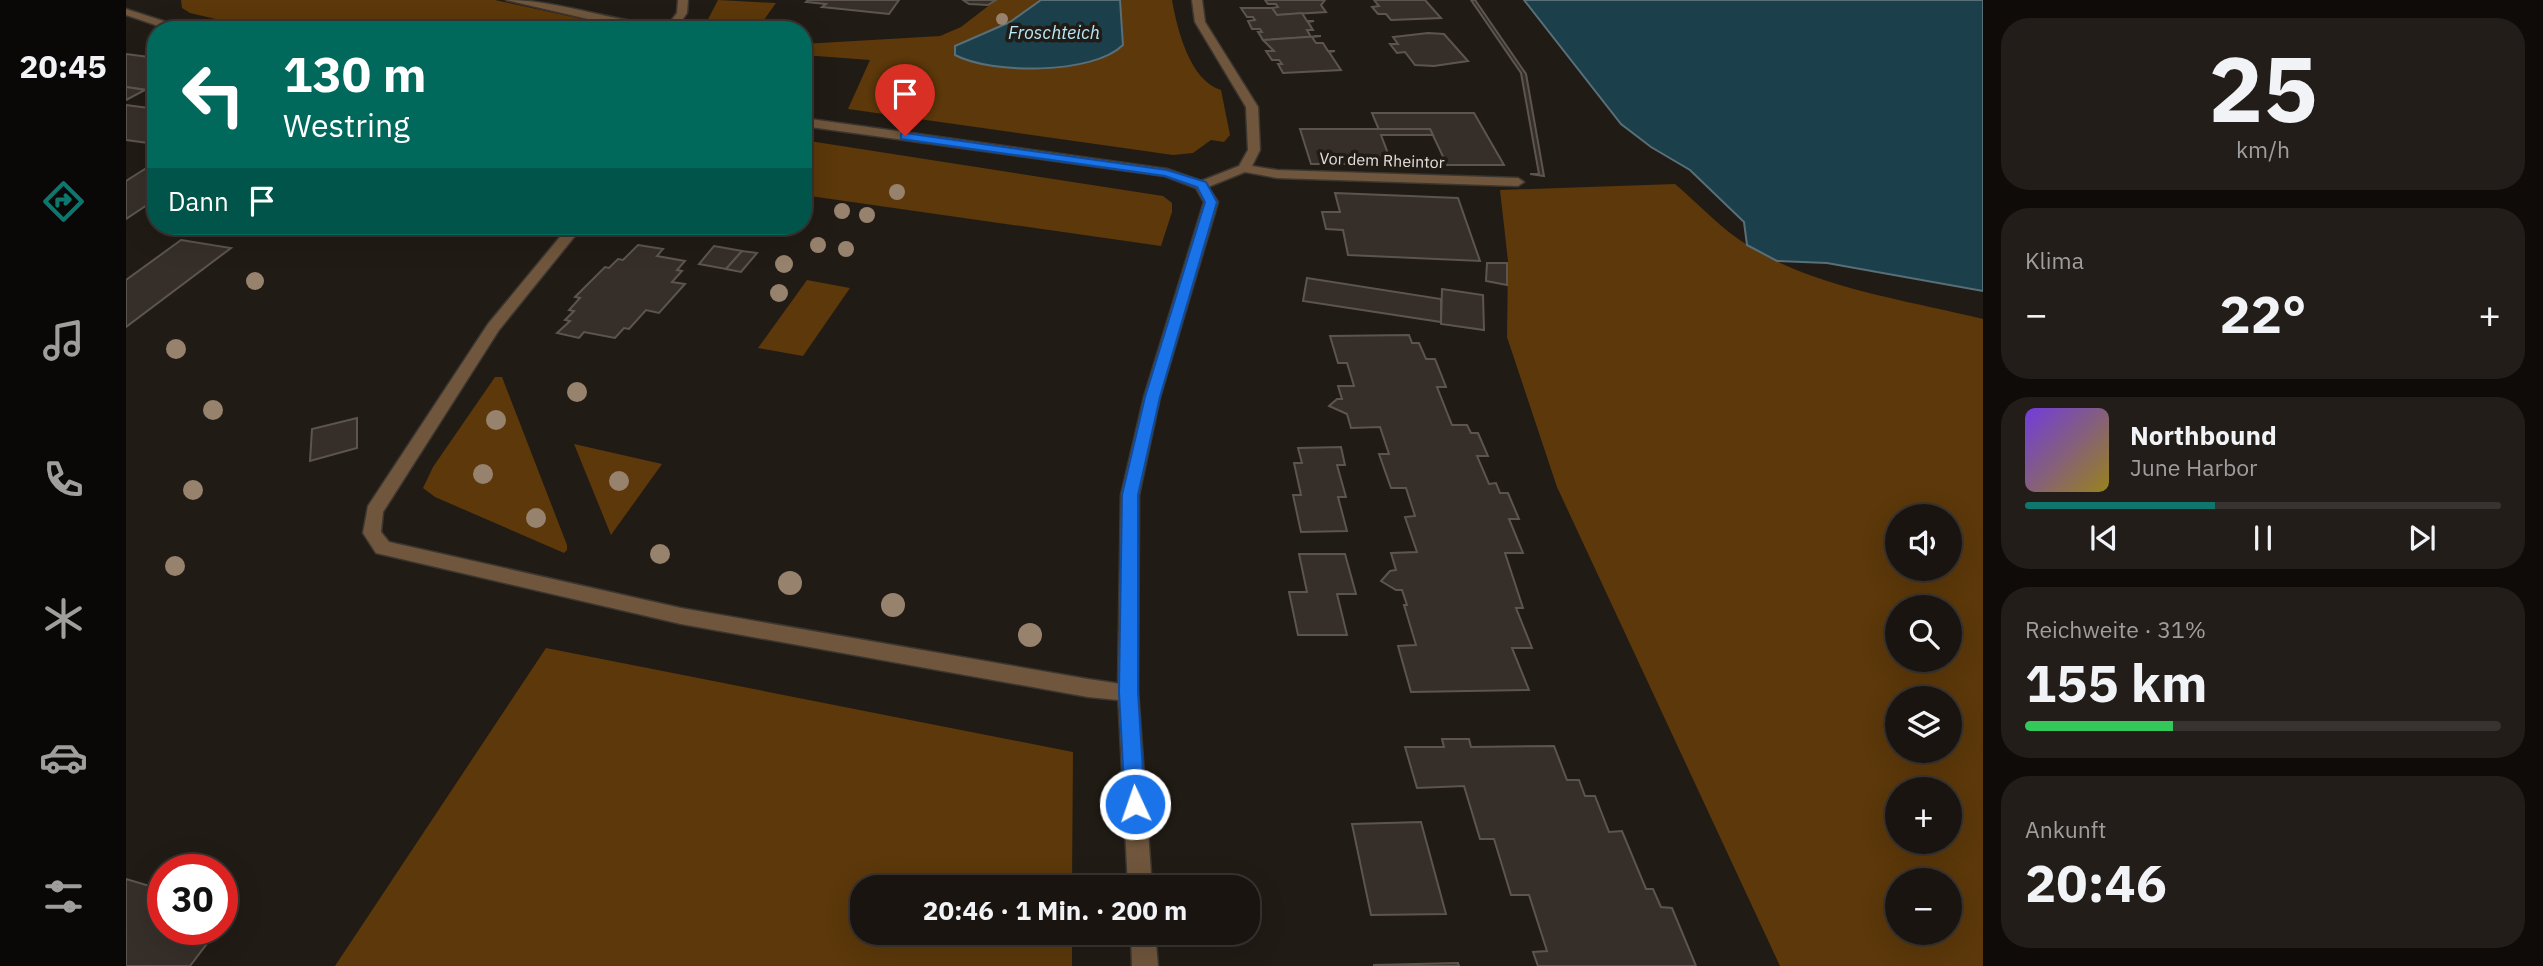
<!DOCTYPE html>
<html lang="de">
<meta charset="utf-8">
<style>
:root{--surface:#191410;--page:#221d19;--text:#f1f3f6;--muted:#9f9e9f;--line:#373330;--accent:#0f766e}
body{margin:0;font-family:"IBM Plex Sans",sans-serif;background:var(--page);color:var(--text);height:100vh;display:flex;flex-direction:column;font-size:26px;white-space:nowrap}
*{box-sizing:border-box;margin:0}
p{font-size:23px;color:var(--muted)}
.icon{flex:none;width:38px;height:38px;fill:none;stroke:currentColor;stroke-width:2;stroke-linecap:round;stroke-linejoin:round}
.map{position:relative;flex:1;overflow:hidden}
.details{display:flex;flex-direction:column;gap:18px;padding:18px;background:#0e0b09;width:560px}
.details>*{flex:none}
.banner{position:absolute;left:21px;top:21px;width:665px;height:214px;border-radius:28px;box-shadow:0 7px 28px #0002,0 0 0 2px var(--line);background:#00695c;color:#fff;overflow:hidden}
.tools{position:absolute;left:1759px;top:504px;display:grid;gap:14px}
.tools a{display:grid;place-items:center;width:77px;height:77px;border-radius:50%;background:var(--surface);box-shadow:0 7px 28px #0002,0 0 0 2px var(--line);font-size:35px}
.speed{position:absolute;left:21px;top:854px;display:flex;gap:14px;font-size:35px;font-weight:700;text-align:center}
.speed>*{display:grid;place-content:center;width:91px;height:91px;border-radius:50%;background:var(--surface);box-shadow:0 7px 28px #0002,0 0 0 2px var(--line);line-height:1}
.speed .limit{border:10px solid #d22;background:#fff;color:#111}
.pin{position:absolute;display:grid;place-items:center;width:60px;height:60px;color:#fff;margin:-72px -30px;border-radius:50% 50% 50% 0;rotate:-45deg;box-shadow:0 0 7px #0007}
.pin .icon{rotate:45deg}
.me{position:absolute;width:77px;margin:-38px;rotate:357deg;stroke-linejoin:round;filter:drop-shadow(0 0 5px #0008)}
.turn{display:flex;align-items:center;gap:24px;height:147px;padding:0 21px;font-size:32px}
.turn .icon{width:91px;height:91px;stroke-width:2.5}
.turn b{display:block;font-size:49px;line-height:60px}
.then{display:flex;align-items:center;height:66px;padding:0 21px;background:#0003;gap:14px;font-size:26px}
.big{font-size:52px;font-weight:800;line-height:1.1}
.details .tile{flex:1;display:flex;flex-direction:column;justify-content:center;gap:10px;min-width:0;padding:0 24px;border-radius:28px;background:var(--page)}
.details .dial{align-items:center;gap:0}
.dial b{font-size:91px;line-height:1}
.song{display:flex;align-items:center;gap:21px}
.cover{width:84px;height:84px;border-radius:10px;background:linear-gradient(135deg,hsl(260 70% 55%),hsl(50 70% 35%))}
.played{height:7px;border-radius:4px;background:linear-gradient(90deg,var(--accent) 40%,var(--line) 40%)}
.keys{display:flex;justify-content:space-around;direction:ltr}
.heat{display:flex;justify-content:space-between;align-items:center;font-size:38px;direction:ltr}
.charge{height:10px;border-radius:5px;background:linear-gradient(90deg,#34c759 31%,var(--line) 0)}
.trip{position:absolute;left:724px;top:875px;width:410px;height:70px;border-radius:28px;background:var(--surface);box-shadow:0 7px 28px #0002,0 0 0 2px var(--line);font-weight:800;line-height:70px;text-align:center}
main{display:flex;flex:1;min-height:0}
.menu{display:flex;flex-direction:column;width:126px;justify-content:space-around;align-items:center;background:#0a0806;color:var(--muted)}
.menu .icon{width:49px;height:49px}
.menu .on{color:var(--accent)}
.menu b{font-size:32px;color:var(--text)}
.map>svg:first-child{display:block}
.green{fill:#5c380a;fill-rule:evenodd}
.water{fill:#1c3f4c;stroke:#586f77;stroke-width:2}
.building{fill:#362f29;stroke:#5c554e;stroke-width:2}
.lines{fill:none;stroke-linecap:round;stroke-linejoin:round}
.lane-casing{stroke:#3c3631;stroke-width:3}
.street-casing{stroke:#3c3631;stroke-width:3}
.lane{fill:#6f563c;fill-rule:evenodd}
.street{fill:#6f563c;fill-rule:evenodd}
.tree{fill:#97826d}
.route{fill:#1a73e8;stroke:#114b97;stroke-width:2}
.labels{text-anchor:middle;stroke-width:7;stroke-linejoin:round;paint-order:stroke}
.far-street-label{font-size:16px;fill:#e4dfdb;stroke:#211b15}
.far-water-label{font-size:18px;font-style:italic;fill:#b6e8fc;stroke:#211b15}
</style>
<main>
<nav class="menu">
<b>20:45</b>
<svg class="icon on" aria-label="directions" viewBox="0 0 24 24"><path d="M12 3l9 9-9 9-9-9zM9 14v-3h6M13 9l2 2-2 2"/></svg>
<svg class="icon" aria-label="music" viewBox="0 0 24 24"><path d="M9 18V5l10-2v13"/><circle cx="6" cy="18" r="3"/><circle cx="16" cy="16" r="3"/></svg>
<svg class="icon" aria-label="phone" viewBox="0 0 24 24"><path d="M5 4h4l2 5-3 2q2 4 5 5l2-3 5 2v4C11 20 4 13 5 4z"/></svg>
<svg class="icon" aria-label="climate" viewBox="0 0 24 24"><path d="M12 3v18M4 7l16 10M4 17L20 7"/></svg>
<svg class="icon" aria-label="car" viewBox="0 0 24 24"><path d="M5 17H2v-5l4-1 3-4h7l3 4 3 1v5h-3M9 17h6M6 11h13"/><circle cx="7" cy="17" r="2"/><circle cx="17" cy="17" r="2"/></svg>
<svg class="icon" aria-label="filters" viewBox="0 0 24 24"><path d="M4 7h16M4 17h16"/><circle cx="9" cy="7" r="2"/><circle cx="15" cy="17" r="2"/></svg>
</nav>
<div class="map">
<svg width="1857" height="966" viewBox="0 0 1857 966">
<rect width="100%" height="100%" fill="#211b15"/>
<g class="green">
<polygon points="55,0 369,0 506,30 136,30 64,13 56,8"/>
<polygon points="592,0 650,3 632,28 672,29 577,29"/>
<path d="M870,0H1046C1051,29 1064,81 1095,90L1104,135L1098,142L1085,140L1067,153L1047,155L722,109L744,60L677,55V44L814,36L835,27Z"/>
<polygon points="677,140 1037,196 1046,203 1046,212 1035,246 677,195"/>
<path d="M1549,184C1573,204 1596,230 1623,246C1689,288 1781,300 1857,319V966H1654L1431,487L1381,337L1382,261L1374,190ZM1771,516H1824V569H1771ZM1771,607H1824V660H1771ZM1771,698H1824V751H1771ZM1771,789H1824V842H1771ZM1771,880H1824V933H1771Z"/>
<polygon points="681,280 724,288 677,356 632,348"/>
<polygon points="369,377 376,377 441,545 441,550 438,553 309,497 297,488 307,467"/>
<polygon points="448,444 536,464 485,535"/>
<polygon points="420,648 947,752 946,887 737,887 737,933 946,933 946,966 209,966"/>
</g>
<g class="water">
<path d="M915,0H994L997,45C967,75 864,74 829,55V46L884,22Z"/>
<polygon points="1398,0 1857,0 1857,291 1701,263 1651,261 1621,245 1618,222 1564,170 1525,147 1495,124"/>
</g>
<g class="building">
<polygon points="682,0 773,0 763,14 696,7 700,4 680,2"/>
<polygon points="837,0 870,0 862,5 843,4"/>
<polygon points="1139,0 1199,0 1195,5 1200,12 1151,15 1146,8 1152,7 1150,4 1142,4"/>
<polygon points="1248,0 1299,0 1315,18 1265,20 1260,14 1252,14 1246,7 1253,6"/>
<polygon points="1345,0 1349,0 1400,74 1418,176 1404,174 1413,174 1395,73"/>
<polygon points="1115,8 1146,8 1151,15 1176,13 1181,21 1188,21 1182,22 1187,30 1181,30 1185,37 1137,40 1132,32 1136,32 1134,29 1126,29 1122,21 1129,20 1127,17 1121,17"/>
<polygon points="1302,33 1318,34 1342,61 1308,66 1289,65 1279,52 1271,53 1264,44 1272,44 1267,37"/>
<polygon points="1195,36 1186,37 1190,43 1197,43 1202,51 1209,51 1203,52 1215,70 1157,73 1152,64 1156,64 1153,60 1146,60 1140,51 1148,51 1137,40"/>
<polygon points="0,54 30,58 30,86 22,90 0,87"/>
<polygon points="0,87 19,90 0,100"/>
<polygon points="0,105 30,109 30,144 0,140"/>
<polygon points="1246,113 1348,113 1378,165 1321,165 1304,129 1253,130"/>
<polygon points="1174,129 1304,129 1307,135 1255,135 1266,164 1185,164"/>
<polygon points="30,162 30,199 0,219 0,181"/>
<polygon points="1209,193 1332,198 1354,261 1222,255 1217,230 1200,229 1196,212 1214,212"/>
<polygon points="55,240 105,248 0,327 0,280"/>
<polygon points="512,245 537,249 531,256 559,261 551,270 556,271 546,282 559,284 533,313 520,310 503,329 498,328 489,338 458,332 453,338 431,333 444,321 439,320 448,311 443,310 454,298 449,297 479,267 483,268 492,259 497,260"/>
<polygon points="588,246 616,251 600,269 573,264"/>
<polygon points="616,251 631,253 615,272 600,269"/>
<polygon points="1361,263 1381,263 1381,285 1360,281"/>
<polygon points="1181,278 1315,299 1315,322 1177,301"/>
<polygon points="1316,289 1357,295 1358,330 1315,324"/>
<polygon points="1283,335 1286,343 1293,343 1300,359 1309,359 1320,387 1311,387 1326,425 1341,425 1345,433 1352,433 1362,456 1351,456 1363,484 1370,483 1374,493 1382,493 1393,519 1383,519 1397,553 1379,553 1397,608 1390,608 1406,648 1386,648 1403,690 1285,692 1272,646 1290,645 1278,605 1281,605 1276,590 1270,590 1255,581 1264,571 1270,570 1265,553 1291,552 1279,517 1289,516 1280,488 1265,488 1253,454 1263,454 1254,427 1225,428 1221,414 1203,406 1211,399 1216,399 1212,386 1228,386 1221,363 1212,363 1204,336"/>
<polygon points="231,418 231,448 184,461 186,429"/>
<polygon points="1215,447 1219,465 1211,465 1220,497 1212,497 1221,531 1175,532 1167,495 1175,495 1168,463 1176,463 1172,448"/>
<polygon points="1173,554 1219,554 1230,594 1211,594 1221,635 1172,635 1163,592 1181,592"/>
<polygon points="1316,739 1343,739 1345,747 1428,746 1441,780 1453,780 1459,796 1469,796 1483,832 1496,831 1520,889 1527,889 1535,907 1546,908 1570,966 1412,966 1407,952 1421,951 1403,895 1385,895 1368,839 1354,839 1338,786 1291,788 1279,747 1318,747"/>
<polygon points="1295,822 1320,914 1245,915 1226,824"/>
<polygon points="0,879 37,890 37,929 92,929 64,966 0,966"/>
<polygon points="1332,963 1333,966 1247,965"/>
</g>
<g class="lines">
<g class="lane-casing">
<polygon id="lane" points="443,226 457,226 373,330 257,512 255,532 263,542 555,608 962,679 1009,686 1012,692 1009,698 1002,701 962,697 555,624 250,553 237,533 242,506 362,324"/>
</g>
<g class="street-casing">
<g id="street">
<path d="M380,0C434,0 487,22 541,26L551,13L552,0H562L561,13L549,30L505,29Z"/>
<polygon points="1066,0 1076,0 1079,22 1132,107 1134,150 1126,166 1151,170 1392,178 1398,182 1392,186 1151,178 1119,172 1082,187 1092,202 1034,397 1013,495 1012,692 1026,887 1002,887 992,692 995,495 1018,397 1078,202 1070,188 1039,176 677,126 677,118 1041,169 1075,181 1113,166 1122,150 1120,107 1069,22"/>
<polygon points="0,9 59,28 60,30 44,30 0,15"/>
<polygon points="1005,933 1029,933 1032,966 1006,966"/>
</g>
</g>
<use href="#lane" class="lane"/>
<use href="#street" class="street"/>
</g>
<g class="tree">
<circle cx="876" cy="19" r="6"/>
<circle cx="771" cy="192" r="8"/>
<circle cx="716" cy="211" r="8"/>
<circle cx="741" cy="215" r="8"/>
<circle cx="692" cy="245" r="8"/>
<circle cx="720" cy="249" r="8"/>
<circle cx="658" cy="264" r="9"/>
<circle cx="129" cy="281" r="9"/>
<circle cx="653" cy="293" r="9"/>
<circle cx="50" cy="349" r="10"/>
<circle cx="451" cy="392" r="10"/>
<circle cx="87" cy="410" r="10"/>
<circle cx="370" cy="420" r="10"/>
<circle cx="357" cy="474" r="10"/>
<circle cx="493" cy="481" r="10"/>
<circle cx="67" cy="490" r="10"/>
<circle cx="410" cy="518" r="10"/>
<circle cx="534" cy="554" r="10"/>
<circle cx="49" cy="566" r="10"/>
<circle cx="664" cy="583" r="12"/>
<circle cx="767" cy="605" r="12"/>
<circle cx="904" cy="635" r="12"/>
</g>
<polygon class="route" points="779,133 1041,170 1080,182 1091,202 1034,397 1012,495 1012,692 1019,804 1016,811 1009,813 1002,811 999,804 993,692 996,495 1019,397 1079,202 1071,187 1039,176 775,139 775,134"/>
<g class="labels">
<g class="far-street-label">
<text transform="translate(1256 160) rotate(2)" y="6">Vor dem Rheintor</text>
</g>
<g class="far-water-label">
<text x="928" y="39">Froschteich</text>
</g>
</g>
</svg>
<div class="tools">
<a><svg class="icon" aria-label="sound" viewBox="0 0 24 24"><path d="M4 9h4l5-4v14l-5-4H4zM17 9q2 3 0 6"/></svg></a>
<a><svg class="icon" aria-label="search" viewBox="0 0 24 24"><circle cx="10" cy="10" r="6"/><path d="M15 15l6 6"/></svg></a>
<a><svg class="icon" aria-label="layers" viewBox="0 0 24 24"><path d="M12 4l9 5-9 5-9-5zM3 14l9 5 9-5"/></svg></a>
<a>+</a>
<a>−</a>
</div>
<div class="speed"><div class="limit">30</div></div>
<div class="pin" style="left:779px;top:136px;background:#d93025"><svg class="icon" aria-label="arrive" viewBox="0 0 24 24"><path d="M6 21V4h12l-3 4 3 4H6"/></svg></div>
<svg class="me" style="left:1009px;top:804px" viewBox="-20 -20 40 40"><circle r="17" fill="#1a73e8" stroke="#fff" stroke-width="3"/><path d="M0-11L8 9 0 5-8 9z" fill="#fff"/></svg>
<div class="trip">20:46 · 1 Min. · 200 m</div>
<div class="banner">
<div class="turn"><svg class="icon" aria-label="left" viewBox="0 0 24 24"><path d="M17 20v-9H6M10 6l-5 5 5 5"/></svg><div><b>130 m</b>Westring</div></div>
<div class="then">Dann<svg class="icon" aria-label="arrive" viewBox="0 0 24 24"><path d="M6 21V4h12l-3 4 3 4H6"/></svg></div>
</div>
</div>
<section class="details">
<div class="tile dial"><b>25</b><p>km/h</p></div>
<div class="tile"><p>Klima</p>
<div class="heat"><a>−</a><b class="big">22°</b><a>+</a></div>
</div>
<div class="tile">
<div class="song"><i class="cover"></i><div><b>Northbound</b><p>June Harbor</p></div></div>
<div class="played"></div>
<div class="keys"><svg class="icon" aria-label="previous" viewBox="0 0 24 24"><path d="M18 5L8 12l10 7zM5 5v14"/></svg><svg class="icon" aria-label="pause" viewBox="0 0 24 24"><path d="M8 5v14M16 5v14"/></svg><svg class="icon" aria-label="next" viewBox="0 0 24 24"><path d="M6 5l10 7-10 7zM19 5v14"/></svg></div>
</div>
<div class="tile"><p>Reichweite · 31%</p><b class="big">155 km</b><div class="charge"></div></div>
<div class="tile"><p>Ankunft</p><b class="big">20:46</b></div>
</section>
</main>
